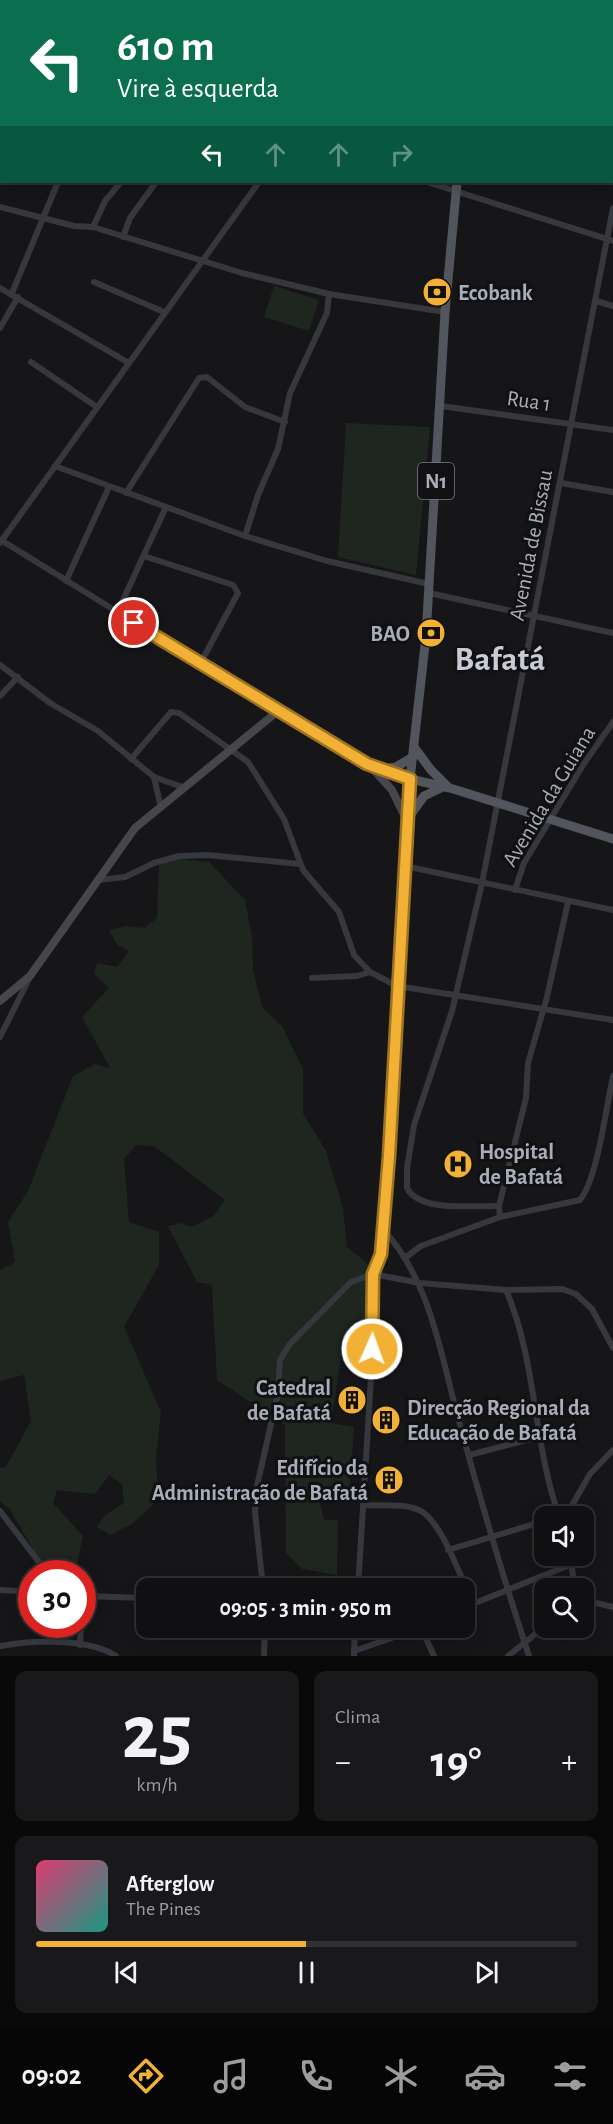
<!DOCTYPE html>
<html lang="pt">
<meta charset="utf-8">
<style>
:root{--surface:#101012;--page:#19191b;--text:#f1f3f6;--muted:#9c9d9f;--line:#303032;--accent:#f2b134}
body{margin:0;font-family:"Alegreya Sans",sans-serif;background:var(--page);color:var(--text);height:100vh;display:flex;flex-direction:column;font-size:22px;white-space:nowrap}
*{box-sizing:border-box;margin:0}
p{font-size:20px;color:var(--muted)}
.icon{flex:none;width:33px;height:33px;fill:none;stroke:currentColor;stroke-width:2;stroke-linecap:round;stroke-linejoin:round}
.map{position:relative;height:1656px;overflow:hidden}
.drawer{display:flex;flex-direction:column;gap:15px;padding:15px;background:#09090a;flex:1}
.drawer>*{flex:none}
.banner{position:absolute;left:0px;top:0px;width:614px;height:183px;box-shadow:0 3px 15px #0003,0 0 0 2px var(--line);background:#0b6e4f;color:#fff;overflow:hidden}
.controls{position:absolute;left:534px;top:1506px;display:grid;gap:12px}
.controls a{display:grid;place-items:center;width:60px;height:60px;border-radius:12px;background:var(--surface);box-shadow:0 3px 15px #0003,0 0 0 2px var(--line);font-size:30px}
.speed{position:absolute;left:18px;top:1560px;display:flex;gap:12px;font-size:30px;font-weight:700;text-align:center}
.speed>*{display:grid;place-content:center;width:78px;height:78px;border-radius:50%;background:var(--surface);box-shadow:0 3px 15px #0003,0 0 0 2px var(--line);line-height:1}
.speed .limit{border:9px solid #d22;background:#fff;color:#111}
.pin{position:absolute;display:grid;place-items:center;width:51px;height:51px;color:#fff;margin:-26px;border:3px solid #fff;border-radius:50%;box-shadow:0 2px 6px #0007}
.me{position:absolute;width:66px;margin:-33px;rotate:2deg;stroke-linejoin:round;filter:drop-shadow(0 0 4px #0008)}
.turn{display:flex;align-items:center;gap:21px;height:126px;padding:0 18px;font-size:27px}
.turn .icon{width:78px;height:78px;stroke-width:2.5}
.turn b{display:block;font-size:42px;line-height:51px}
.lanes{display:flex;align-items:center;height:57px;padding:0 18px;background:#0003;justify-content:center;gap:30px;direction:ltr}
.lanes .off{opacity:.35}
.big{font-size:45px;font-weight:700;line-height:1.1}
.drawer .widget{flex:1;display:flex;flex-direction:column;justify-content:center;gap:9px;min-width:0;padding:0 21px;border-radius:12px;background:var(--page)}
.drawer .dial{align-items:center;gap:0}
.dial b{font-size:78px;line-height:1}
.song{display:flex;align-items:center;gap:18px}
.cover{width:72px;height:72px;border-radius:9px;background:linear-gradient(135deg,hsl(340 70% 55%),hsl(170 70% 35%))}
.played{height:6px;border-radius:3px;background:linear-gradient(90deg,var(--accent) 50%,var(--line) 50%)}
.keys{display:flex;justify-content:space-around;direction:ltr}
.heat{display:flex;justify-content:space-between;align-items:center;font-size:33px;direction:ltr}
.drawer .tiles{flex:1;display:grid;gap:15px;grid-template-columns:1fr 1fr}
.widget:last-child{grid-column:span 2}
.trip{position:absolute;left:136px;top:1578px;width:339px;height:60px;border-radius:12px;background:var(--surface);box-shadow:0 3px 15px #0003,0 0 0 2px var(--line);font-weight:700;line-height:60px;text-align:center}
.menu{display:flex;height:96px;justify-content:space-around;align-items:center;background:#060607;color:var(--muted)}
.menu .icon{width:42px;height:42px}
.menu .current{color:var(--accent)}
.menu b{font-size:27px;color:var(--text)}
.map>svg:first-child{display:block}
.green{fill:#1e261f}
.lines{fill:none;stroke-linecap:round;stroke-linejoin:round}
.street{stroke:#37383d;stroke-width:6}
.secondary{stroke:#45474d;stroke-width:8}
.primary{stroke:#53555c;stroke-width:9}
.route-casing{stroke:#9d7322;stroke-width:15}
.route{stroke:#f2b134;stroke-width:10}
.labels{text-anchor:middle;stroke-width:6;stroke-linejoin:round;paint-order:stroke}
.shield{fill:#111113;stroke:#7b7e86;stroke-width:1.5}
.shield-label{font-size:21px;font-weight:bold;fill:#a8adb8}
.poi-label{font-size:22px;font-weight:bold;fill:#a8adb8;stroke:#111113;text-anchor:start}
.street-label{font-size:22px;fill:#a8adb8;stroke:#111113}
.town-label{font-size:34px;font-weight:bold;fill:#c9ccd4;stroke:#111113}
</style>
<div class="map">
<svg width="613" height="1656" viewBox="0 0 613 1656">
<rect width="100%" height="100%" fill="#161618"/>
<g class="green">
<polygon points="274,286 319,300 309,331 264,317"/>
<polygon points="346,423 430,427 416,575 338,557"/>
<polygon points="178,859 209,862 245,900 252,937 253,970 262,1007 282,1026 303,1069 303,1113 326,1151 343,1208 347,1247 372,1267 365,1348 343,1343 331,1423 354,1427 349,1498 326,1489 318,1496 324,1520 338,1520 337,1575 302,1569 286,1553 285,1425 217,1380 212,1285 197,1282 168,1226 180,1223 192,1227 214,1216 225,1200 154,1146 136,1145 124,1159 129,1222 159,1232 159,1265 124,1327 161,1412 156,1458 158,1500 132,1524 110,1535 97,1527 104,1516 124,1503 122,1484 109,1475 95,1494 57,1490 53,1503 83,1536 75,1572 47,1573 9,1508 0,1502 0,1468 6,1467 31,1421 24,1375 0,1381 0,1270 15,1262 8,1222 28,1191 73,1076 95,1064 110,1068 82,1017 109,988 94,974 97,963 117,967 129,951 117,945 109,930 126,926 144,928 157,918 159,860"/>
</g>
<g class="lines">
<g class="street">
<polyline points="237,0 239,2"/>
<polyline points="58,2 59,0"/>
<polyline points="136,2 136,0"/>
<polyline points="203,2 204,0"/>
<polyline points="273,2 274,0"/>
<polyline points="388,2 389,0"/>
<polyline points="0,39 2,39"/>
<polyline points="612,55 613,55"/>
<polyline points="427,182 613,241"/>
<polyline points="0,207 74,226 93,227 242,273 329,294 445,312"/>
<polyline points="93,227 105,201 121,182"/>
<polyline points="123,237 130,218 156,182"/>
<polyline points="94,282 164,312"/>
<polyline points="0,288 129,363"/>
<polyline points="12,293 58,182"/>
<polyline points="596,301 613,306"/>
<polyline points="0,328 18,297"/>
<polyline points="31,362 97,407"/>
<polyline points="441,406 613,430"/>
<polyline points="55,466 245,536 327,561 429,584"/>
<polyline points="561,483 613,492"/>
<polyline points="126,493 199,378 207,377 245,407 285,422"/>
<polyline points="245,536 258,495 278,449 290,393 327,313 329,294"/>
<polyline points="1,540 278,711"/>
<polyline points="0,543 259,182"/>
<polyline points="144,556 233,585 238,593 200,664"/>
<polyline points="66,581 109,487"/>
<polyline points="429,593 613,633"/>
<polyline points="117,613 166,507"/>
<polyline points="0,665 50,703 98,731 154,777 185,788"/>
<polyline points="0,696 18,677"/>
<polyline points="131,759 171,712 179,713 248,762 284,819 303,870 339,912 354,955 370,972 397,986 613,1020"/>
<polyline points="154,777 161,808"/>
<polyline points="405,866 613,910"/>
<polyline points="98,880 125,877 154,863 179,856 208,855 300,864"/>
<polyline points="515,890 524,863 583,765 613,722"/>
<polyline points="312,978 357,976 370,972"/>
<polyline points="0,1037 29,979"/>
<polyline points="499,1206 526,1098 528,1063 547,997 568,902"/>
<path d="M500,1217L499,1206C474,1205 420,1213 407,1188V1168L414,1125L452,1011L482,883L613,208"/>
<path d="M383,1229C432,1283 441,1357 460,1425C481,1502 504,1580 529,1656"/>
<path d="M406,1257L421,1246L500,1217L580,1200C598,1177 606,1107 613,1076"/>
<path d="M506,1290C537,1362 533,1443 559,1516"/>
<polyline points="469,1455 538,1437"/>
<path d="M363,1505C380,1506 404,1503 419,1510C442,1520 461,1580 473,1603"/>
<polyline points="0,1511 48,1574"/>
<polyline points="560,1516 571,1507 590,1474 613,1450"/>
<polyline points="448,1550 544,1521"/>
<polyline points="570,1556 575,1588"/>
<polyline points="263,1588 255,1512 257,1486 278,1393 280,1360 289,1345 351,1282 373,1274 420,1283 506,1290 562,1289 576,1294 592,1309 613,1348"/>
<polyline points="358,1588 374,1329 373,1274 381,1254 389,1156 410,779"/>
<polyline points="0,1590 32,1592"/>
<polyline points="82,1596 147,1598"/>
<polyline points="584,1600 613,1607"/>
<polyline points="465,1607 572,1564"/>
<polyline points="82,1611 84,1596"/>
<polyline points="421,1628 434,1656"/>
<polyline points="80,1645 81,1624"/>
<path d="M0,1646C31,1640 89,1638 116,1656"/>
<polyline points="354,1651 420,1628"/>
<polyline points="264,1656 265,1628"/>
<polyline points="354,1656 355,1628"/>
<polyline points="508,1656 544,1627"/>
</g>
<g class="secondary">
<polyline points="372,768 392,790 408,823"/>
<polyline points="0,1001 30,976 135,828 278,711 367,764 410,779"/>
</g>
<g class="primary">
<polyline points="491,2 491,0"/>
<polyline points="457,182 445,312 426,636 410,779 450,788 613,839"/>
<polyline points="414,747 431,770 448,787"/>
<polyline points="383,769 396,767 413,757"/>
<polyline points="408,818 424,796 443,787"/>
</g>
</g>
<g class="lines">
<g class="route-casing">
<polyline id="route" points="134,623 367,764 410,779 389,1156 381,1254 373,1274 372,1349"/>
</g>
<use href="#route" class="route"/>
</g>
<defs>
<g id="bank-disc" transform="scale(1.5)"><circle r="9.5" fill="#f2b134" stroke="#111113"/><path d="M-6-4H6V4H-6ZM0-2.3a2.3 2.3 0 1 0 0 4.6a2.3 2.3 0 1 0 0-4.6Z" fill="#111"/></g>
<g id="hospital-disc" transform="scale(1.5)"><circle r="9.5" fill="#f2b134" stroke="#111113"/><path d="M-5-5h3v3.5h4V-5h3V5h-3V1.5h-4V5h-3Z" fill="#111"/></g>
<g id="building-disc" transform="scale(1.5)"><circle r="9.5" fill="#f2b134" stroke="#111113"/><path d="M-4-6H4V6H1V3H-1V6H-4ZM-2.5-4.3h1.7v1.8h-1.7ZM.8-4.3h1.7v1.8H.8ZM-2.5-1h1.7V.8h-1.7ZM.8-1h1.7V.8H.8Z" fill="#111"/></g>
</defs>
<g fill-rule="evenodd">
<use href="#bank-disc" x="437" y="292"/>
<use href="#bank-disc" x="431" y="633"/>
<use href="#hospital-disc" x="458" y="1164"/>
<use href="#building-disc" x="352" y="1400"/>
<use href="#building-disc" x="386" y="1420"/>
<use href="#building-disc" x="389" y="1480"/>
</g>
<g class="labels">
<rect class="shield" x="418" y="463" width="36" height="36" rx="4.5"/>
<g class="shield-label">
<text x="436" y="488">N1</text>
</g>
<g class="poi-label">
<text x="458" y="300">Ecobank</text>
<text x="410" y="641" text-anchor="end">BAO</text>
<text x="479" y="1159">Hospital<tspan x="479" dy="25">de Bafatá</tspan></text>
<text x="331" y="1395" text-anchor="end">Catedral<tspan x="331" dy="25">de Bafatá</tspan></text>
<text x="407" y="1415">Direcção Regional da<tspan x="407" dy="25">Educação de Bafatá</tspan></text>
<text x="368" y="1475" text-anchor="end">Edifício da<tspan x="368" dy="25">Administração de Bafatá</tspan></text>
</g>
<g class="street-label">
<text transform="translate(529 400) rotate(8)" y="8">Rua 1</text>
<text transform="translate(530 545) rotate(-79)" y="8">Avenida de Bissau</text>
<text transform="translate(548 796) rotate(-59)" y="8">Avenida da Guiana</text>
</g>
<g class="town-label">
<text x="500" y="670">Bafatá</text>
</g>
</g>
</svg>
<div class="controls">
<a><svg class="icon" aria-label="sound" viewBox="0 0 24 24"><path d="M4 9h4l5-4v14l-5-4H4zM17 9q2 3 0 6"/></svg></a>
<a><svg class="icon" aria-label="search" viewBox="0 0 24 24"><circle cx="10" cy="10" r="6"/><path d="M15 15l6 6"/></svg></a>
</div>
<div class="speed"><div class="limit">30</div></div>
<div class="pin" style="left:134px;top:623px;background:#d93025"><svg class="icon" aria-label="arrive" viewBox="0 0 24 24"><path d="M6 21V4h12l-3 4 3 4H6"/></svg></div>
<svg class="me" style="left:372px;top:1349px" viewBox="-20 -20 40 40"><circle r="17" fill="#f2b134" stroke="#fff" stroke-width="3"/><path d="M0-11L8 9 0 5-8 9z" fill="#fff"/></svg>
<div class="trip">09:05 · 3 min · 950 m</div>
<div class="banner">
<div class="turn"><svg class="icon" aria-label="left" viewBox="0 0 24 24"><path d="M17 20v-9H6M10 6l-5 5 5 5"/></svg><div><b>610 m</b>Vire à esquerda</div></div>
<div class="lanes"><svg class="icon" aria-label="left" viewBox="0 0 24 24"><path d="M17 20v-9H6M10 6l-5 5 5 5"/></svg><svg class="icon off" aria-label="ahead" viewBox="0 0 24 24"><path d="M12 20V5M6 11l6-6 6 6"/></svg><svg class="icon off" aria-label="ahead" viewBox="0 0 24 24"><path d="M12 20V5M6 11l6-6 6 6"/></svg><svg class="icon off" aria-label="right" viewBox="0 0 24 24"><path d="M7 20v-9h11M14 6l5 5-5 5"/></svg></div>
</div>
</div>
<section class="drawer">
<div class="tiles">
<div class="widget dial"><b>25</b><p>km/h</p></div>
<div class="widget"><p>Clima</p>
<div class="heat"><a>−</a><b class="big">19°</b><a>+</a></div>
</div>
<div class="widget">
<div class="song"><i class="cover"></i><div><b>Afterglow</b><p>The Pines</p></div></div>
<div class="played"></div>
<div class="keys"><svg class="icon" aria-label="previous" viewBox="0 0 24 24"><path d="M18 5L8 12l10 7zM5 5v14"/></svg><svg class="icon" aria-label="pause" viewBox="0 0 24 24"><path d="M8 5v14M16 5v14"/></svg><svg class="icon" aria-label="next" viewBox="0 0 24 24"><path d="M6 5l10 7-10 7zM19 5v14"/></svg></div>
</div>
</div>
</section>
<nav class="menu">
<b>09:02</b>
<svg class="icon current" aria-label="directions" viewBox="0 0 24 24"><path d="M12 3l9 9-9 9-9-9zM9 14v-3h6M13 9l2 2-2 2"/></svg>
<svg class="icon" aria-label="music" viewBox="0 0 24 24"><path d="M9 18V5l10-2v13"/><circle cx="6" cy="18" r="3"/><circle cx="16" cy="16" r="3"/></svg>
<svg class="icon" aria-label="phone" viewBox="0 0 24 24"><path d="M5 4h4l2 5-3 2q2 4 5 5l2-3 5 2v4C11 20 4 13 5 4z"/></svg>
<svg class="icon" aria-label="climate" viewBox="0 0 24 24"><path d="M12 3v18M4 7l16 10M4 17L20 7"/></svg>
<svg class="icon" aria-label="car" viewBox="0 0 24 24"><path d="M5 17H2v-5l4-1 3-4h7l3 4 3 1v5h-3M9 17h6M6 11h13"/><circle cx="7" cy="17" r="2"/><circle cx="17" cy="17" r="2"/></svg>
<svg class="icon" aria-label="filters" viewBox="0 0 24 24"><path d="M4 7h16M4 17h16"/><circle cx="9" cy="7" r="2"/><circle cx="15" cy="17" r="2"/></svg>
</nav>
